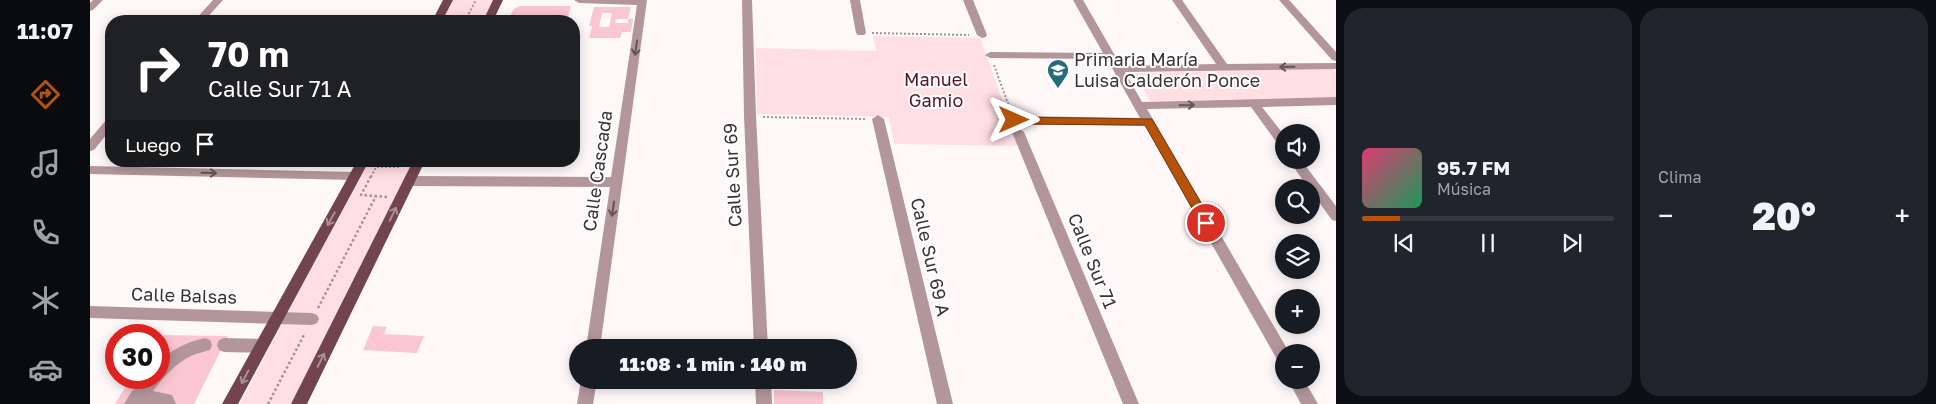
<!DOCTYPE html>
<html lang="es">
<meta charset="utf-8">
<style>
:root{--surface:#171b24;--page:#20242c;--text:#f1f3f6;--muted:#9ea1a6;--line:#363941;--accent:#b45309}
body{margin:0;font-family:"Golos Text",sans-serif;background:var(--page);color:var(--text);height:100vh;display:flex;flex-direction:column;font-size:19px;white-space:nowrap}
*{box-sizing:border-box;margin:0}
p{font-size:16px;color:var(--muted)}
.icon{flex:none;width:28px;height:28px;fill:none;stroke:currentColor;stroke-width:2;stroke-linecap:round;stroke-linejoin:round}
.map{position:relative;flex:1;overflow:hidden}
.drawer{display:flex;flex-direction:column;gap:8px;padding:8px;background:#0d0f14;width:600px}
.drawer>*{flex:none}
.guide{position:absolute;left:15px;top:15px;width:475px;height:152px;border-radius:20px;box-shadow:0 2px 12px #0003;background:#202124;color:#fff;overflow:hidden}
.buttons{position:absolute;left:1185px;top:124px;display:grid;gap:10px}
.buttons a{display:grid;place-items:center;width:45px;height:45px;border-radius:50%;background:var(--surface);box-shadow:0 2px 12px #0003;font-size:25px}
.speed{position:absolute;left:15px;top:324px;display:flex;gap:10px;font-size:25px;font-weight:700;text-align:center}
.speed>*{display:grid;place-content:center;width:65px;height:65px;border-radius:50%;background:var(--surface);box-shadow:0 2px 12px #0003;line-height:1}
.speed .limit{border:8px solid #d22;background:#fff;color:#111}
.pin{position:absolute;display:grid;place-items:center;width:42px;height:42px;color:#fff;margin:-21px;border:2px solid #fff;border-radius:50%;box-shadow:0 1px 5px #0007}
.me{position:absolute;width:55px;margin:-28px;rotate:90deg;stroke-linejoin:round;filter:drop-shadow(0 0 4px #0008)}
.turn{display:flex;align-items:center;gap:18px;height:105px;padding:0 20px;font-size:22px}
.turn .icon{width:65px;height:65px;stroke-width:2.5}
.turn b{display:block;font-size:35px;line-height:42px}
.then{display:flex;align-items:center;height:48px;padding:0 20px;background:#0003;gap:10px;font-size:19px}
.big{font-size:38px;font-weight:800;line-height:1.1}
.drawer .card{flex:1;display:flex;flex-direction:column;justify-content:center;gap:8px;min-width:0;padding:0 18px;border-radius:20px;background:var(--page)}
.song{display:flex;align-items:center;gap:15px}
.cover{width:60px;height:60px;border-radius:8px;background:linear-gradient(135deg,hsl(340 70% 55%),hsl(150 70% 35%))}
.played{height:5px;border-radius:2px;background:linear-gradient(90deg,var(--accent) 15%,var(--line) 15%)}
.keys{display:flex;justify-content:space-around;direction:ltr}
.heat{display:flex;justify-content:space-between;align-items:center;font-size:28px;direction:ltr}
.drawer .tiles{flex:1;display:grid;gap:8px;grid-template-columns:repeat(2,1fr)}
.trip{position:absolute;left:479px;top:339px;width:288px;height:50px;border-radius:25px;background:var(--surface);box-shadow:0 2px 12px #0003;font-weight:800;line-height:50px;text-align:center}
main{display:flex;flex:1;min-height:0}
.tab-bar{display:flex;flex-direction:column;width:90px;justify-content:space-around;align-items:center;background:#090b0e;color:var(--muted)}
.tab-bar .icon{width:35px;height:35px}
.tab-bar .on{color:var(--accent)}
.tab-bar b{font-size:22px;color:var(--text)}
.map>svg:first-child{display:block}
.green{fill:#ffdee4}
.building{fill:#f9c6d1;fill-rule:evenodd}
.lines{fill:none;stroke-linecap:round;stroke-linejoin:round}
.path-far1{stroke:#9e9597;stroke-width:2;stroke-dasharray:2 2;stroke-linecap:butt}
.path{stroke:#9e9597;stroke-width:2.5;stroke-dasharray:2.5 2.5;stroke-linecap:butt}
.minor{fill:#b2969b;fill-rule:evenodd}
.major{fill:#72444f;fill-rule:evenodd}
.oneway{stroke:#655458}
.oneway2{stroke:#aa8f95}
.route{fill:#b45309;stroke:#753606}
.labels{text-anchor:middle;stroke-width:4;stroke-linejoin:round;paint-order:stroke}
.poi-label{font-size:18px;fill:#3c3134;stroke:#fff;text-anchor:start}
.park-label{font-size:18px;fill:#5a112b;stroke:#fff}
.street-label{font-size:18px;fill:#3c3134;stroke:#fff}
</style>
<main>
<nav class="tab-bar">
<b>11:07</b>
<svg class="icon on" aria-label="directions" viewBox="0 0 24 24"><path d="M12 3l9 9-9 9-9-9zM9 14v-3h6M13 9l2 2-2 2"/></svg>
<svg class="icon" aria-label="music" viewBox="0 0 24 24"><path d="M9 18V5l10-2v13"/><circle cx="6" cy="18" r="3"/><circle cx="16" cy="16" r="3"/></svg>
<svg class="icon" aria-label="phone" viewBox="0 0 24 24"><path d="M5 4h4l2 5-3 2q2 4 5 5l2-3 5 2v4C11 20 4 13 5 4z"/></svg>
<svg class="icon" aria-label="climate" viewBox="0 0 24 24"><path d="M12 3v18M4 7l16 10M4 17L20 7"/></svg>
<svg class="icon" aria-label="car" viewBox="0 0 24 24"><path d="M5 17H2v-5l4-1 3-4h7l3 4 3 1v5h-3M9 17h6M6 11h13"/><circle cx="7" cy="17" r="2"/><circle cx="17" cy="17" r="2"/></svg>
</nav>
<div class="map">
<svg width="1246" height="404" viewBox="0 0 1246 404">
<rect width="100%" height="100%" fill="#fef8f9"/>
<g class="green">
<polygon points="362,0 405,0 395,21 351,21"/>
<polygon points="783,36 890,38 929,146 804,144 799,117 667,114 666,48 786,51"/>
<polygon points="1243,69 1246,73 1246,97 1060,101 1044,73"/>
<polygon points="277,161 325,161 204,404 150,404"/>
</g>
<g class="building">
<polygon points="429,6 481,6 477,21 418,21 423,10"/>
<path d="M504,7H541L538,19H526L525,23H538V19H543L541,32H532L530,38H499L502,26H499ZM512,13H522L519,27H509Z"/>
<polygon points="283,326 297,327 294,334 334,336 327,353 273,350"/>
<polygon points="69,335 138,336 104,404 25,404 41,378 69,378"/>
<polygon points="684,390 733,392 733,404 684,404"/>
</g>
<g class="lines">
<g class="path-far1">
<polyline points="375,21 386,0"/>
<polyline points="782,33 879,35"/>
<polyline points="904,65 921,112"/>
<polyline points="673,117 775,119"/>
<polyline points="287,167 311,167"/>
<polyline points="281,177 286,167"/>
</g>
<g class="path">
<polyline points="281,176 271,195 297,197"/>
<polyline points="228,308 286,196"/>
<polyline points="178,404 215,333"/>
</g>
<g class="minor">
<polygon points="3,0 13,0 3,10 0,11 0,3"/>
<polygon points="123,0 133,0 114,21 104,21"/>
<polygon points="484,0 557,0 510,348 496,348 520,187 319,186 315,184 313,181 315,178 319,176 521,177 547,5 489,3"/>
<polygon points="652,0 662,0 666,116 678,348 664,348 654,116"/>
<polygon points="760,0 770,0 776,33 774,35 768,35 766,33"/>
<polygon points="873,0 883,0 897,35 896,37 892,38 887,35"/>
<polygon points="983,0 993,0 1031,66 1126,64 1082,0 1092,0 1137,64 1246,63 1246,69 1035,72 1052,102 1246,97 1246,105 1172,107 1194,135 1194,148 1190,147 1161,107 1057,109 1199,352 1194,352 1194,365 1189,363 1055,126 924,124 918,120 924,116 1050,118 1017,59 900,58 895,55 900,52 1013,53"/>
<polygon points="1189,0 1199,0 1246,52 1246,61 1242,60"/>
<polygon points="788,115 794,119 863,404 847,404 782,119"/>
<polygon points="21,118 21,129 4,150 0,151 0,139 17,119"/>
<polygon points="928,128 934,132 1049,404 1033,404 922,132"/>
<polygon points="1199,160 1211,160 1246,206 1246,221 1242,220 1221,191 1221,188 1218,188"/>
<polygon points="0,166 265,172 271,176 265,180 0,174"/>
<polygon points="0,306 222,313 227,315 229,319 227,323 222,325 0,318"/>
<path d="M115,338L120,340L122,345L120,350C114,352 107,353 101,356C84,364 74,377 63,391L82,395L86,404H34L42,391L55,378H69V362C82,349 97,342 115,338Z"/>
<polygon points="134,338 171,339 176,341 178,346 176,351 171,353 134,352 129,350 127,345 129,340"/>
<polygon points="491,380 507,380 503,404 487,404"/>
<polygon points="665,380 681,380 682,404 666,404"/>
<polygon points="1198,380 1214,380 1228,404 1211,404"/>
</g>
<g class="major">
<polygon points="353,0 363,0 352,21 342,21"/>
<polygon points="403,0 413,0 403,21 393,21"/>
<polygon points="267,161 279,161 148,404 132,404"/>
<polygon points="323,161 335,161 217,404 201,404"/>
</g>
</g>
<defs><path id="oneway-shaft" d="M-6 0H5M1.5-3L5.5 0L1.5 3" fill="none" stroke-width="1.6" stroke-linecap="round" stroke-linejoin="round" transform="scale(1.25)"/></defs>
<g class="oneway">
<use href="#oneway-shaft" transform="translate(546 48) rotate(98)"/>
<use href="#oneway-shaft" transform="translate(1197 67) rotate(179)"/>
<use href="#oneway-shaft" transform="translate(1097 105) rotate(-1)"/>
<use href="#oneway-shaft" transform="translate(119 173) rotate(1)"/>
<use href="#oneway-shaft" transform="translate(523 209) rotate(98)"/>
</g>
<g class="oneway2">
<use href="#oneway-shaft" transform="translate(303 214) rotate(-64)"/>
<use href="#oneway-shaft" transform="translate(241 219) rotate(119)"/>
<use href="#oneway-shaft" transform="translate(231 360) rotate(-64)"/>
<use href="#oneway-shaft" transform="translate(155 377) rotate(118)"/>
</g>
<polygon class="route" points="924,117 1062,119 1121,220 1122,223 1121,226 1112,226 1055,125 924,124 919,120"/>
<defs>
<g id="school-pin" transform="scale(1.125)"><path d="M0 17L-7.5 6A9.5 9.5 0 1 1 7.5 6Z" fill="#256b7a" stroke="#fff"/><path d="M0-5L7-2L0 1L-7-2ZM-4 1L0 2.5L4 1V4Q0 6-4 4Z" fill="#fff"/></g>
</defs>
<g fill-rule="evenodd">
<use href="#school-pin" x="968" y="70"/>
</g>
<g class="labels">
<g class="poi-label">
<text x="984" y="66">Primaria María<tspan x="984" dy="21">Luisa Calderón Ponce</tspan></text>
</g>
<g class="park-label">
<text x="846" y="86">Manuel<tspan x="846" dy="21">Gamio</tspan></text>
</g>
<g class="street-label">
<text transform="translate(508 171) rotate(-82)" y="6">Calle Cascada</text>
<text transform="translate(643 175) rotate(-93)" y="6">Calle Sur 69</text>
<text transform="translate(840 257) rotate(77)" y="6">Calle Sur 69 A</text>
<text transform="translate(1002 261) rotate(68)" y="6">Calle Sur 71</text>
<text transform="translate(94 296) rotate(2)" y="6">Calle Balsas</text>
</g>
</g>
</svg>
<div class="buttons">
<a><svg class="icon" aria-label="sound" viewBox="0 0 24 24"><path d="M4 9h4l5-4v14l-5-4H4zM17 9q2 3 0 6"/></svg></a>
<a><svg class="icon" aria-label="search" viewBox="0 0 24 24"><circle cx="10" cy="10" r="6"/><path d="M15 15l6 6"/></svg></a>
<a><svg class="icon" aria-label="layers" viewBox="0 0 24 24"><path d="M12 4l9 5-9 5-9-5zM3 14l9 5 9-5"/></svg></a>
<a>+</a>
<a>−</a>
</div>
<div class="speed"><div class="limit">30</div></div>
<div class="pin" style="left:1116px;top:223px;background:#d93025"><svg class="icon" aria-label="arrive" viewBox="0 0 24 24"><path d="M6 21V4h12l-3 4 3 4H6"/></svg></div>
<svg class="me" style="left:924px;top:120px" viewBox="-20 -20 40 40"><path d="M0-17L14 15 0 8-14 15z" fill="#b45309" stroke="#fff" stroke-width="4"/></svg>
<div class="trip">11:08 · 1 min · 140 m</div>
<div class="guide">
<div class="turn"><svg class="icon" aria-label="right" viewBox="0 0 24 24"><path d="M7 20v-9h11M14 6l5 5-5 5"/></svg><div><b>70 m</b>Calle Sur 71 A</div></div>
<div class="then">Luego<svg class="icon" aria-label="arrive" viewBox="0 0 24 24"><path d="M6 21V4h12l-3 4 3 4H6"/></svg></div>
</div>
</div>
<section class="drawer">
<div class="tiles">
<div class="card">
<div class="song"><i class="cover"></i><div><b>95.7 FM</b><p>Música</p></div></div>
<div class="played"></div>
<div class="keys"><svg class="icon" aria-label="previous" viewBox="0 0 24 24"><path d="M18 5L8 12l10 7zM5 5v14"/></svg><svg class="icon" aria-label="pause" viewBox="0 0 24 24"><path d="M8 5v14M16 5v14"/></svg><svg class="icon" aria-label="next" viewBox="0 0 24 24"><path d="M6 5l10 7-10 7zM19 5v14"/></svg></div>
</div>
<div class="card"><p>Clima</p>
<div class="heat"><a>−</a><b class="big">20°</b><a>+</a></div>
</div>
</div>
</section>
</main>
